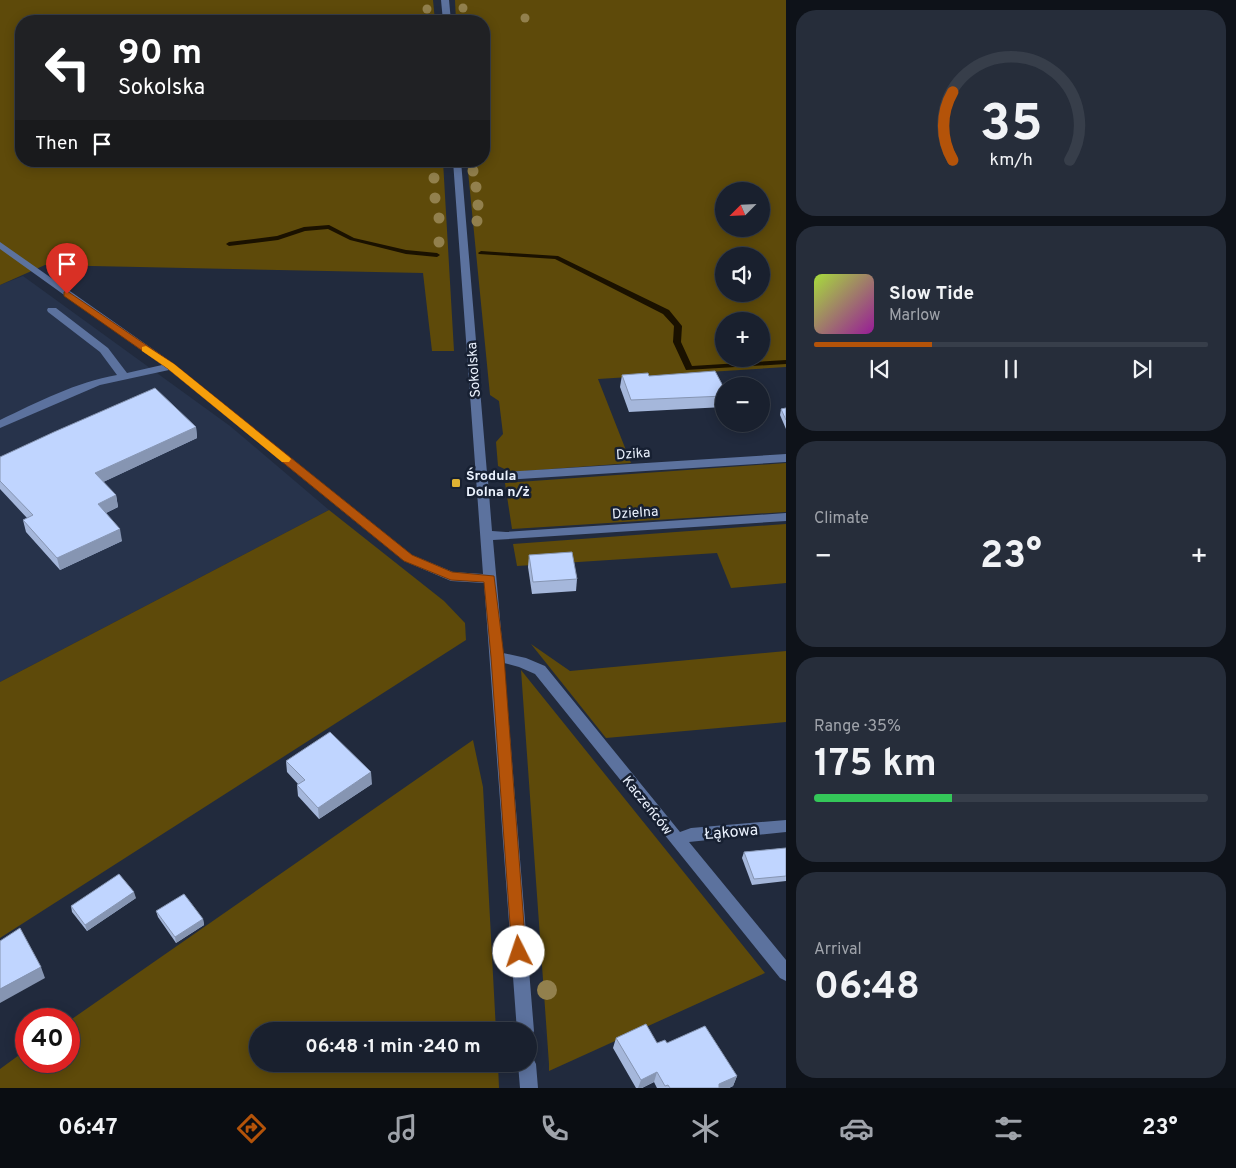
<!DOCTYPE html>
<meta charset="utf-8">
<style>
:root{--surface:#19202e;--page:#262d3a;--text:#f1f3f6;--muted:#9fa3aa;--line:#373e4a;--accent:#b45309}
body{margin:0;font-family:Overpass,sans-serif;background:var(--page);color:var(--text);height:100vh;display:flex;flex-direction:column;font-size:19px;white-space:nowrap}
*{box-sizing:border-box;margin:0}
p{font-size:16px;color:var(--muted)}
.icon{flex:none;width:28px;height:28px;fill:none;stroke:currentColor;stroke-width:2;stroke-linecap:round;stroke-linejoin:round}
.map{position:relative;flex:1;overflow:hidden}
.side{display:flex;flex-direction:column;gap:10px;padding:10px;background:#0e1219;width:450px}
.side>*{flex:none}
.guide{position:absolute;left:15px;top:15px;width:475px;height:152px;border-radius:20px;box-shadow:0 2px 12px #0003,0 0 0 1px var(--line);background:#202124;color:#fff;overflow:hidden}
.needle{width:32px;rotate:246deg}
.fabs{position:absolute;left:715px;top:182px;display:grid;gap:10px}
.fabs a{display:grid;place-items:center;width:55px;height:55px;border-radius:50%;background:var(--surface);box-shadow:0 2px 12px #0003,0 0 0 1px var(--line);font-size:25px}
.speed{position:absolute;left:15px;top:1008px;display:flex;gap:10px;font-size:25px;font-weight:700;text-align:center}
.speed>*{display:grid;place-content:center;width:65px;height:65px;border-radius:50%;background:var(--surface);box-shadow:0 2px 12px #0003,0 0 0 1px var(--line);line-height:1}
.speed .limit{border:8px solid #d22;background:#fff;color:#111}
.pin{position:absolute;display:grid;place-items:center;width:42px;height:42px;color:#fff;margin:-51px -21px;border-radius:50% 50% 50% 0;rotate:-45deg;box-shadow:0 0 5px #0007}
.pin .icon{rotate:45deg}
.me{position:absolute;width:55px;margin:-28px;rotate:356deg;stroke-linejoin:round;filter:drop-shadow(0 0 4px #0008)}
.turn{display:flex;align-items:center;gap:18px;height:105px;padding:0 20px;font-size:22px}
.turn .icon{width:65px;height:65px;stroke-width:2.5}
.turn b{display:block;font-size:35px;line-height:42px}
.then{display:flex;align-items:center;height:48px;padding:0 20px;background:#0003;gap:10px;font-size:19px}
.big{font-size:38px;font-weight:700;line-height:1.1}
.side .card{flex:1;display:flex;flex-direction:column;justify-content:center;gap:8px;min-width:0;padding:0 18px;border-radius:20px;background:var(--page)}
.side .dial{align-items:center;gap:0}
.dial svg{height:130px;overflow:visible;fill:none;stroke:var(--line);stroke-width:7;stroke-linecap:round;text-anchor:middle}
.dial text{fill:var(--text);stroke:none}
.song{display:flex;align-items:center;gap:15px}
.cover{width:60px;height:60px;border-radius:8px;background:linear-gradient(135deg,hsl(80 70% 55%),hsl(300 70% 35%))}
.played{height:5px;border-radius:2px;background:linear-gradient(90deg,var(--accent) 30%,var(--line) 30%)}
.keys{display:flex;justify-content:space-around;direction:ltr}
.heat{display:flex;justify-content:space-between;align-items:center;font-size:28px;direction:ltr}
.charge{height:8px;border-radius:4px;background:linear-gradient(90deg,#34c759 35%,var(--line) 0)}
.trip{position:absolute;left:249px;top:1022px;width:288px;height:50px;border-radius:25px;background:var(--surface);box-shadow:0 2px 12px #0003,0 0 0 1px var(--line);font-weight:700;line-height:50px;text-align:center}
.dock{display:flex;height:80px;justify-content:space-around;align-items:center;background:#0a0d12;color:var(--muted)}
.dock .icon{width:35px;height:35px}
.dock .current{color:var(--accent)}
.dock b{font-size:22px;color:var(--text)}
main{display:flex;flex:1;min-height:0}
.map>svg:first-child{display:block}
.built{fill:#27334b}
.green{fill:#5e4a0a;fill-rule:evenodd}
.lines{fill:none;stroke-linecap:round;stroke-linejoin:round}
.stream{fill:#1a1100;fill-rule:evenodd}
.minor{fill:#5c729e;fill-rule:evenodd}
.tree{fill:#92804d}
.wall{fill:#a5b7db}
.shaded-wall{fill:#8695b2}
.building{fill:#c0d5ff;stroke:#8695b2}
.route{fill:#b45309;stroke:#753606}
.slow{fill:#f59e0b}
.poi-dot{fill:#ddb133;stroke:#172032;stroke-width:2}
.labels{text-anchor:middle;stroke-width:5;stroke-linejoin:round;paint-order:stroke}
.street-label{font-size:14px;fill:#eaf1fd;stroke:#172032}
.poi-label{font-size:14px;font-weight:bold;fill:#eaf1fd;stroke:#172032;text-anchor:start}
.near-street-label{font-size:16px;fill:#eaf1fd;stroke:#172032}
</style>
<main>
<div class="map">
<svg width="786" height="1088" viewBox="0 0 786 1088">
<rect width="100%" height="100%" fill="#212a3d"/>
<polygon class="built" points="23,276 230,426 329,510 0,682 0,285"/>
<g class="green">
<polygon points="0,0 433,0 435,21 21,21 21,161 443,161 454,351 432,351 423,273 45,265 0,285"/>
<path d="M455,0H786V367L598,379L631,463L511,472L498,466L496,442L503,434L499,401L490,395L467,161H484V21H456ZM724,191H761V229H724ZM724,256H761V294H724ZM724,321H761V359H724Z"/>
<polygon points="786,463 786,512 512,529 505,483"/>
<polygon points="329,510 444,601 465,623 466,640 0,938 0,682"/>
<polygon points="786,524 786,583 731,588 717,553 517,566 513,544"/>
<polygon points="531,644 570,671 786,651 786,722 606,738"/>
<polygon points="521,670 765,973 549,1071 549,1064"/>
<polygon points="473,740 483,787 496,1031 258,1031 258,1064 498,1064 499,1088 0,1088 0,1069 26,1050 26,1061 69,1061 69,1021"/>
</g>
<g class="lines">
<g class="stream">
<polygon points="329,225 354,238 406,250 437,253 440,255 437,257 406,254 350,240 328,229 305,231 278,240 229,246 226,244 229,242 277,236 304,227"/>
<polygon points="481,251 558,256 669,310 682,326 681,342 692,366 786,360 786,364 686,370 673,342 674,326 663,314 555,259 479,254 478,253"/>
</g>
<g class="minor">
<polygon points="441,0 449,0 451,21 443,21"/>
<path d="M453,161H461L487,473L786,454V462L488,481L492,531L506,532L786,513V521L493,540L503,653L526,658L545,666L680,832L691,828L786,820V832L689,842L786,960V981L780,978L535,674L519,667L504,663L534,1031L531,1037L528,1038V1031H517L484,583L451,581L404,561L169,370L100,385L0,428V420C38,402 76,382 117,375L100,352L48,312L47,310L48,308H56L108,348L127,373L162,365L0,249V242L174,364L412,555L453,572L483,574Z"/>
<polygon points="528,1056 533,1058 536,1064 538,1088 520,1088 518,1064 528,1064"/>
</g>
</g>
<g class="tree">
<circle cx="463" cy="8" r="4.5"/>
<circle cx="427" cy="9" r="4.5"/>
<circle cx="525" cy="18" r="4.5"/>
<circle cx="473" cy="171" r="5.5"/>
<circle cx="434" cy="178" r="5.5"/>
<circle cx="476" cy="187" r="5.5"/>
<circle cx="435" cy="198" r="5.5"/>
<circle cx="478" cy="205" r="5.5"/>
<circle cx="439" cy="218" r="5.5"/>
<circle cx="477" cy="221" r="5.5"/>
<circle cx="439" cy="242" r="5.5"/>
<circle cx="547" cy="990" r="10"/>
</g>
<g class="wall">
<polygon points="622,375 649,376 724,388 724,407 629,412 620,387"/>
<polygon points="786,408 786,429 780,415 781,409"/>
<polygon points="196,427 197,438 103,482 116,495 118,507 106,513 122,541 60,570 26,532 23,520 27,518 0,489 0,457"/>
<polygon points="529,555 577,579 576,591 532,594 528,567"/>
<polygon points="286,761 372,784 319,819 298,796 297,785 298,784 287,772"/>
<polygon points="786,848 786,881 752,885 742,858 744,852"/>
<polygon points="136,898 87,931 72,912 71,906"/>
<polygon points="156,911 203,919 204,925 176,943 158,917"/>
<polygon points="616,1038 657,1043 667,1043 737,1076 733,1086 729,1088 657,1088 654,1082 642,1088 636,1088 613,1048"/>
</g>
<g class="shaded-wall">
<polygon points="196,427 197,438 97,485 95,473"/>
<polygon points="116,495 118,507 100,516 98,504"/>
<polygon points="120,529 122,541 60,570 57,558"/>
<polygon points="371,772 372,784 319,819 318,808"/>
<polygon points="134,892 136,898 87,931 85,925"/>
<polygon points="203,919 204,925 176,943 175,937"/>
<polygon points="41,967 45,978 0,1003 0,989"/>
<polygon points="657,1072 654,1082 642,1088 638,1088 641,1080"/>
<polygon points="737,1076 733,1086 729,1088 718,1088 719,1084"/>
</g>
<g class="building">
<polygon points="715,371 724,388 724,396 631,400 622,375 648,373 649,376"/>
<polygon points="155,388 196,427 95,473 116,495 98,504 120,529 57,558 23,520 33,515 0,481 0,457 54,432"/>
<polygon points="786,408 786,420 781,409"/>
<polygon points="572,552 577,579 533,582 529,555"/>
<polygon points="330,732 371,772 318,808 297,785 305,780 286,761"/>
<polygon points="786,848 786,876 754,879 744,852"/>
<polygon points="119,874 134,892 85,925 71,906"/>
<polygon points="184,894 203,919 175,937 156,911"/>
<polygon points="20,928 41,967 0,989 0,941"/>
<polygon points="646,1024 657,1043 665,1040 667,1043 705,1026 737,1076 719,1084 719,1088 670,1088 668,1085 665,1086 657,1072 641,1080 616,1038"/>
</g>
<polygon class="route" points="67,291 174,364 412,555 452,572 494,576 504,657 526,952 524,957 519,959 514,957 512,952 491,657 484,582 451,580 404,561 167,368 64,296 64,292"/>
<polygon class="slow" points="146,346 174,364 289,457 291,459 289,462 282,462 167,368 142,351 142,347"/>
<rect class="poi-dot" x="451" y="478" width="10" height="10" rx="2.5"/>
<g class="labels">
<g class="street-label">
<text transform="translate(473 370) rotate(-94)" y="5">Sokolska</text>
<text transform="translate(633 453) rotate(-4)" y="5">Dzika</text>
<text transform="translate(635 512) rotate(-4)" y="5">Dzielna</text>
<text transform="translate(648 805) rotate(51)" y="5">Kaczeńców</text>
</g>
<g class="poi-label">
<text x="466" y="480">Środula<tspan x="466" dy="16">Dolna n/ż</tspan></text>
</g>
<g class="near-street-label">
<text transform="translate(731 831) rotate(-5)" y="6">Łąkowa</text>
</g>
</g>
</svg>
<div class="fabs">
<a><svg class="needle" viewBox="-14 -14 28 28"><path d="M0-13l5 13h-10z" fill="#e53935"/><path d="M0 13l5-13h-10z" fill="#9fa3aa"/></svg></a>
<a><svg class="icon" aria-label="sound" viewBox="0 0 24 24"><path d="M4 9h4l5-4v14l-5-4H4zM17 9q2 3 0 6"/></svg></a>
<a>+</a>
<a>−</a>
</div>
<div class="speed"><div class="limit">40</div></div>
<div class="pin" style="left:67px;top:294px;background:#d93025"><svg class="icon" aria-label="arrive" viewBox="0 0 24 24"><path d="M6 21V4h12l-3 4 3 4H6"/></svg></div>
<svg class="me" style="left:519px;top:952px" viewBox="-20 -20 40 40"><circle r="19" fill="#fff"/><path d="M0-13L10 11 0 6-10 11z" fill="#b45309"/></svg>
<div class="trip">06:48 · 1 min · 240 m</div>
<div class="guide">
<div class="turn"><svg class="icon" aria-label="left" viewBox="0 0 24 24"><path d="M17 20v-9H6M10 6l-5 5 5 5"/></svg><div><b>90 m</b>Sokolska</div></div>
<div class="then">Then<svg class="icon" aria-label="arrive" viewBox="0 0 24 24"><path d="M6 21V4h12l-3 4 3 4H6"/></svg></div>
</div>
</div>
<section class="side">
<div class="card dial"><svg viewBox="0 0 100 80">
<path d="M14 69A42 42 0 1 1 86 69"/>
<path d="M14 69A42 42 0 0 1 14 27" stroke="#b45309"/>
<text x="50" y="56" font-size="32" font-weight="700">35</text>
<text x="50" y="72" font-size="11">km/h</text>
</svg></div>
<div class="card">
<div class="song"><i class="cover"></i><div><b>Slow Tide</b><p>Marlow</p></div></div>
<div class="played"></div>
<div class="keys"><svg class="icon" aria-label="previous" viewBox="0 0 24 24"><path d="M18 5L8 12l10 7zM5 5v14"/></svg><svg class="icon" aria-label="pause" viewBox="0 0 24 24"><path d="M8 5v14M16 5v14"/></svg><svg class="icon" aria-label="next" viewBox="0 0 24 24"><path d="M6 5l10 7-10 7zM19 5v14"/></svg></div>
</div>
<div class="card"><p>Climate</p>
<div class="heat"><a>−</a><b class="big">23°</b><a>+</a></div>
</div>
<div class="card"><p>Range · 35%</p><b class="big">175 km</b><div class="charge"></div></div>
<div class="card"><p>Arrival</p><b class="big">06:48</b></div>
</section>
</main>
<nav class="dock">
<b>06:47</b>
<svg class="icon current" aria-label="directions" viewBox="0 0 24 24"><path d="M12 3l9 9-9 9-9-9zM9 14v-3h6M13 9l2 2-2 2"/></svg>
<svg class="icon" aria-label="music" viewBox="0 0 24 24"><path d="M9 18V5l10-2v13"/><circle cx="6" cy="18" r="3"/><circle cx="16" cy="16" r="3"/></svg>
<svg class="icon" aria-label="phone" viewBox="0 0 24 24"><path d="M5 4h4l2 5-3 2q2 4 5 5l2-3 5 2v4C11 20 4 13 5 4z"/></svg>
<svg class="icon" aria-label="climate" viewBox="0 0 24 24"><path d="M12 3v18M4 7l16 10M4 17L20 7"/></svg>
<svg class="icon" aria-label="car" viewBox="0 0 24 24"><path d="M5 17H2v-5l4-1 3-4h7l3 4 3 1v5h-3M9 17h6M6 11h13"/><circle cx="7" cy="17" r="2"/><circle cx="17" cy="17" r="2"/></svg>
<svg class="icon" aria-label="filters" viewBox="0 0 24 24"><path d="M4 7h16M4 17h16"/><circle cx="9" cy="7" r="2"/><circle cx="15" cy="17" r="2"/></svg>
<b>23°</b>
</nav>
